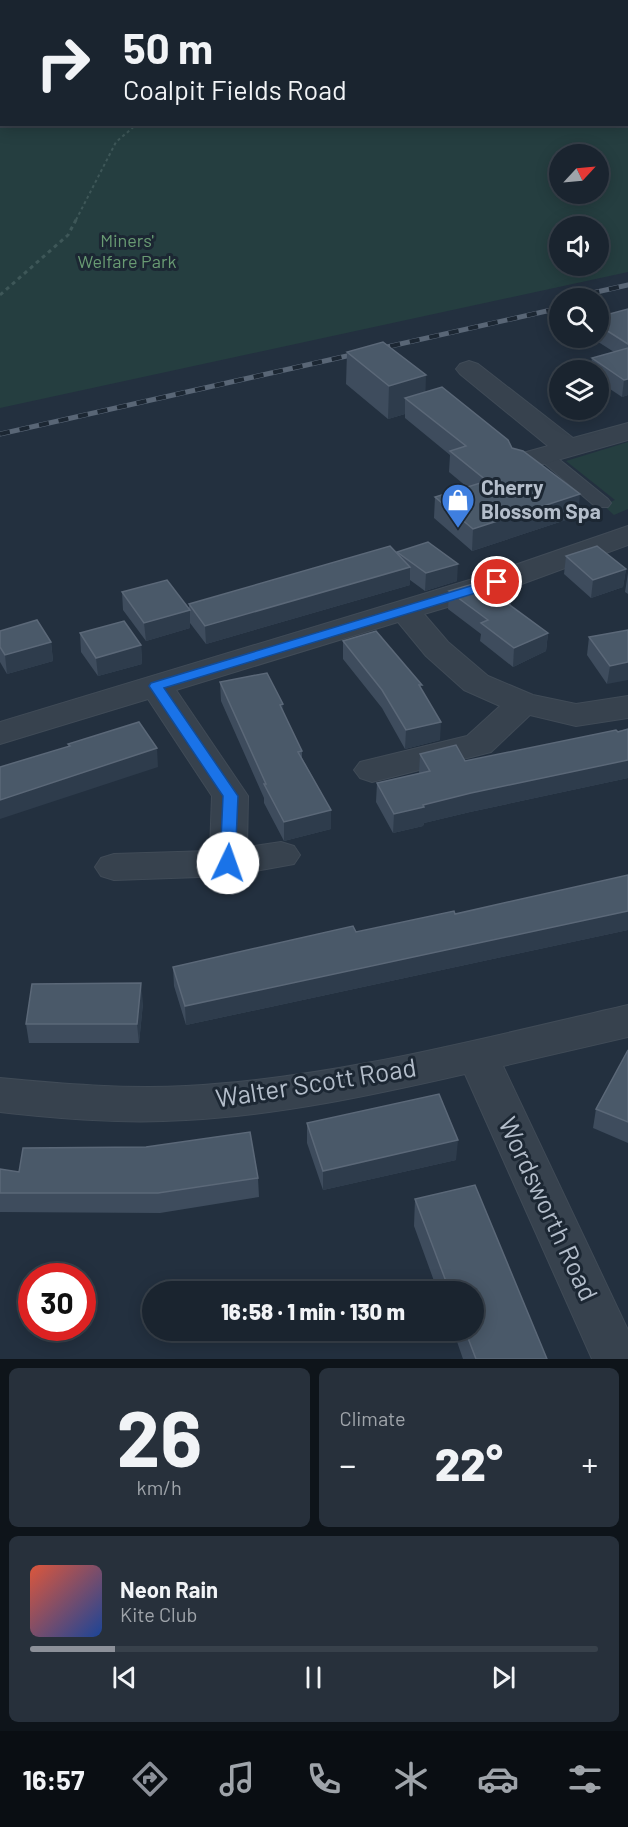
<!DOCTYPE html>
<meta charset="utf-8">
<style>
:root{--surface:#1a242f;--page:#27303b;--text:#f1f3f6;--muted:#9fa4aa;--line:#38414b;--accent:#8c9099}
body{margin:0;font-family:Barlow,sans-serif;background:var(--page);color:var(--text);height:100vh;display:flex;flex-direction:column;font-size:22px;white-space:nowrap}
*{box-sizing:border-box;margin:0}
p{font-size:20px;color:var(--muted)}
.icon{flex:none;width:33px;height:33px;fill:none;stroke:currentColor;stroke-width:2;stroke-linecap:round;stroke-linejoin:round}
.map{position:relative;height:1359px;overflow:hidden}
.panel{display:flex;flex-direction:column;gap:9px;padding:9px;background:#0e141a;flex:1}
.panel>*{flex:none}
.guide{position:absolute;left:0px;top:0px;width:628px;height:126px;box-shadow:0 3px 15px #0003,0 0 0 2px var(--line);background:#1a242f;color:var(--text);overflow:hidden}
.needle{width:39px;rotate:64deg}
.buttons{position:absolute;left:549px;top:144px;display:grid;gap:12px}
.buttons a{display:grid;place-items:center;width:60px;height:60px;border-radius:50%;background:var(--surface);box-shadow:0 3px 15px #0003,0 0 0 2px var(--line);font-size:30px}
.speed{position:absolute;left:18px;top:1263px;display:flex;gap:12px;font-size:30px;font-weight:700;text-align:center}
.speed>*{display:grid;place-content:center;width:78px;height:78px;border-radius:50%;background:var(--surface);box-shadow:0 3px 15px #0003,0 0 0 2px var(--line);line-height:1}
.speed .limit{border:9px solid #d22;background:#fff;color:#111}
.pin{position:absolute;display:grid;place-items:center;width:51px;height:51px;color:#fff;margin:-26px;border:3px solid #fff;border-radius:50%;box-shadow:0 2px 6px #0007}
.me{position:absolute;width:66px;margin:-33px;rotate:3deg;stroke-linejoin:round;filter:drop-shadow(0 0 4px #0008)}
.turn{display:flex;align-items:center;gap:21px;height:126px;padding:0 24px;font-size:27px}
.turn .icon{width:78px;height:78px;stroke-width:2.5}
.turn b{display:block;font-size:42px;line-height:51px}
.big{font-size:45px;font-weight:800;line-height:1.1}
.panel .widget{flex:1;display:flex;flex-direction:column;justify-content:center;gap:9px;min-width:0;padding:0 21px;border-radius:9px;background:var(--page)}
.panel .dial{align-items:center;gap:0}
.dial b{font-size:78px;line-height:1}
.song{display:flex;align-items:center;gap:18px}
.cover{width:72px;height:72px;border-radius:9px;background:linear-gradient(135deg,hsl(10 70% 55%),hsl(220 70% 35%))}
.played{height:6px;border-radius:3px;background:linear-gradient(90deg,var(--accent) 15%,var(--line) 15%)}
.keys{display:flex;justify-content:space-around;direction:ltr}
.heat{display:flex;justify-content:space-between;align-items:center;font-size:33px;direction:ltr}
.panel .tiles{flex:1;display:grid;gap:9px;grid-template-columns:1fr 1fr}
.widget:last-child{grid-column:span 2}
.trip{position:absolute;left:142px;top:1281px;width:342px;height:60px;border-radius:30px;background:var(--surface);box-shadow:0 3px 15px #0003,0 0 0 2px var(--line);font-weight:800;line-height:60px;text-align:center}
.dock{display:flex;height:96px;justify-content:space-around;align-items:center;background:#0a0e13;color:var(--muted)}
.dock .icon{width:42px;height:42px}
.dock .on{color:var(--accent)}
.dock b{font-size:27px;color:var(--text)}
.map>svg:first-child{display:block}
.green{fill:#253e40;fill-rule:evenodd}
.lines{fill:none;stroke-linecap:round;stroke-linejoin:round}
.service-casing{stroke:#404b57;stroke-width:2}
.minor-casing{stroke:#404b57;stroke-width:2}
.path-far1{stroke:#3e5758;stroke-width:2;stroke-dasharray:3 3;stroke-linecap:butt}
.path{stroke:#3e5758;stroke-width:3;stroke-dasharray:4 4;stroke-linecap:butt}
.service{fill:#37424e;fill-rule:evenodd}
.minor{fill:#37424e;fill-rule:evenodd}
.rail-casing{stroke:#596676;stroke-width:5}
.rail{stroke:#1c2733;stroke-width:4;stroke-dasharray:10;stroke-linecap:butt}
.wall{fill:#3e4c5d}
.shaded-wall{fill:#2e3c4c}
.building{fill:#4a5969;stroke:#5b6878;stroke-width:1.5}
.route{fill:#1a73e8;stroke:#114b97;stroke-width:1.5}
.labels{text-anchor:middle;stroke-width:6;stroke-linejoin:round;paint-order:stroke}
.far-park-label{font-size:18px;fill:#699b73;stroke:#1c2733}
.poi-label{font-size:21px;font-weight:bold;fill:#b3bdca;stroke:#1c2733;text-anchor:start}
.near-street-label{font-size:26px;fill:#b3bdca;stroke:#1c2733}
</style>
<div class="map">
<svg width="628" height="1359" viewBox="0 0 628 1359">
<rect width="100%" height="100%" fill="#23303f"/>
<g class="green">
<path d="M0,0H628V272L0,408ZM2,2H627V124H2ZM560,154H598V194H560ZM598,226V266H560V226Z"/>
<polygon points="628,442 628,509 614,515 603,505 615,500 566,461"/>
</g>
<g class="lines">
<g class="service-casing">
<polygon id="service" points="544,450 550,452 608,499 611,503 608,507 596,507 538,458 536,455"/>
</g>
<g class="minor-casing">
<g id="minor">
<polygon points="469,361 478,364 573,438 628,423 628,440 522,470 512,468 508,462 512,456 548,446 460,374 456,369 460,364"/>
<polygon points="628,526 628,545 508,589 424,614 448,642 488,676 533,695 576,704 628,696 628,718 576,726 530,715 491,752 372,782 360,778 354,770 360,762 467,736 500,706 464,690 426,656 398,622 176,690 248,796 247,847 281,842 294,846 300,855 294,864 228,876 114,880 101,876 95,867 101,858 114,854 210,851 212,796 148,699 0,744 0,722 486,575"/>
<path d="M628,1005V1037L503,1066L628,1330V1359H592L465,1074C373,1095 280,1115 186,1120C124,1124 62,1119 0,1112V1078C62,1084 124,1089 186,1086C335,1078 483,1038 628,1005Z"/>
</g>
</g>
<g class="path-far1">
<polyline points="263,0 275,2"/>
<polyline points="321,0 323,2"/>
<polyline points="107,2 113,0"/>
<polyline points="439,124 445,125"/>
<polyline points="76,220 116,142 137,124"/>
</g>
<polyline class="path" points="0,295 68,235 77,218"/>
<use href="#service" class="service"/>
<use href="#minor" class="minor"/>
<g class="rail-casing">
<g id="rail">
<polyline points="570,298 628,285"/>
<polyline points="0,434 560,308"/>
</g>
</g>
<use href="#rail" class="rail"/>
</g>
<g class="wall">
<polygon points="628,309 628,395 622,397 598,381 598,370 590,370 592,358 614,352 592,338 598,338 598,317"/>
<polygon points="347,352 425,392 512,448 578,516 472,551 434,518 435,497 467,487 449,472 450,455 405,418 405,414 388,419 346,384"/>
<polygon points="397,552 457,581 425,591 410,580 410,585 206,644 190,623 190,628 146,641 123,610 122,592 189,610 189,604 397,553"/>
<polygon points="566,556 626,569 623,587 591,598 564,574"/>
<polygon points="628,573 628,594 625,592"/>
<polygon points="449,591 511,601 511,606 548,633 546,651 513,667 480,641 481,634 448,609"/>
<polygon points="628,630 607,684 587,655 589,637"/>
<polygon points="0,631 51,642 53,661 7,674 0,662"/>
<polygon points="80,633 141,645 142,664 98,676 81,652"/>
<polygon points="343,641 440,740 405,749 382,708 343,659"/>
<polygon points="220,682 283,713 302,751 302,758 331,810 331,829 284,841 264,803 264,798 221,701"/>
<polygon points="628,729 628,778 470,812 424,823 423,826 393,833 376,802 377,783 419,773 420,754 465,761"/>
<polygon points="628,875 628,930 186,1025 174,986 173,967 455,914"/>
<polygon points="143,1003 139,1043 29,1043 26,1024"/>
<polygon points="628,1050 628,1143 593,1128 596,1109"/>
<polygon points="307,1123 456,1160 323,1190 307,1143"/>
<polygon points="0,1169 19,1172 258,1178 259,1197 160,1213 0,1212"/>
<polygon points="415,1199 547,1359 463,1359 453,1330 474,1330 474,1292 438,1292 414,1226"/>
</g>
<g class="shaded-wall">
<polygon points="426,375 425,408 405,398 405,414 388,419 389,386"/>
<polygon points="628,379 628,395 622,397 624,380"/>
<polygon points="580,494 578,516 472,551 473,529"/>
<polygon points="458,564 457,581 425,591 426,573"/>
<polygon points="410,567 410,585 206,644 205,626"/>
<polygon points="626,569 623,587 591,598 593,580"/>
<polygon points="190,610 190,628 146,641 144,623"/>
<polygon points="548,633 546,651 513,667 514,648"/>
<polygon points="51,642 53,661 7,674 5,655"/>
<polygon points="141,645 142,664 98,676 96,658"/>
<polygon points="628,662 628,680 607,684 610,666"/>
<polygon points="283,704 284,723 280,705"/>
<polygon points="441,722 440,740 405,749 406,730"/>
<polygon points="157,748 158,767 0,819 0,800"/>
<polygon points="628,760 628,778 470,812 424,823 423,826 393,833 394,814 423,805 471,793"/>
<polygon points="331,810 331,829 284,841 284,822"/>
<polygon points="628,911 628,930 186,1025 185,1006"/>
<polygon points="141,983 143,1003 139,1043 137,1024"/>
<polygon points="458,1140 456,1160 323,1190 323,1171"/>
</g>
<g class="building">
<polygon points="628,309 628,344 598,325 598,317"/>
<polygon points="383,342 426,375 389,386 347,352"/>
<polygon points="628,348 628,379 624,380 592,358"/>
<polygon points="442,387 508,440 512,448 523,451 580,494 473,529 435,497 487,481 450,451 466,446 405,398"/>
<polygon points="428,542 458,564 426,573 397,552"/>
<polygon points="390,546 410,567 205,626 189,604"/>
<polygon points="597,546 626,569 593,580 566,556"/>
<polygon points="167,580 190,610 144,623 122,592"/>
<polygon points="483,581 511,601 507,603 548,633 514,648 481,623 488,620 449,591"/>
<polygon points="37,620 51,642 5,655 0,647 0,631"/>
<polygon points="124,621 141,645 96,658 80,633"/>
<polygon points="628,630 628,662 610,666 589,637"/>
<polygon points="376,631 422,685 419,685 441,722 406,730 382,690 343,641"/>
<polygon points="267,673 283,704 280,705 302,751 298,752 331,810 284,822 264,784 266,784 220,682"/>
<polygon points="139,722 157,748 0,800 0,767 70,746 68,744"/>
<polygon points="628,729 628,760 471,793 423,805 424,807 394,814 377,783 430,771 420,754 456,745 465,761 616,730 618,732"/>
<polygon points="628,875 628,911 185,1006 173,967 353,926 356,932 454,911 455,914"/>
<polygon points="141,983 137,1024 26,1024 32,984"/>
<polygon points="628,1050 628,1122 596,1109"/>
<polygon points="439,1094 458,1140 323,1171 307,1123"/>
<polygon points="250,1132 258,1178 158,1193 0,1193 0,1169 19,1172 23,1148 146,1147"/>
<polygon points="475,1185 547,1359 476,1359 465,1330 474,1330 474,1292 450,1292 415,1199"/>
</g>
<polygon class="route" points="497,578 502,579 502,585 164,688 238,796 235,863 228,868 222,867 220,863 223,796 149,686 151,683"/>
<defs>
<g id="shop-pin" transform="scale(1.725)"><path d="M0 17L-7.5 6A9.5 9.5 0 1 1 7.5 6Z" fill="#3f7fe0" stroke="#1c2733"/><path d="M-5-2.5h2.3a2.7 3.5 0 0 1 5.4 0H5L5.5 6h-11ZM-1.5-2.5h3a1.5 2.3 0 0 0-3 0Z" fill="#fff"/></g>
</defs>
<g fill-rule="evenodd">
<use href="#shop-pin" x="458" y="500"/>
</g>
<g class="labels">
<g class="far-park-label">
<text x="127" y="247">Miners'<tspan x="127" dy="21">Welfare Park</tspan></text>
</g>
<g class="poi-label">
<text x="481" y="495">Cherry<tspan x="481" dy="24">Blossom Spa</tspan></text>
</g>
<g class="near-street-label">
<text transform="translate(316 1083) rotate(-9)" y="9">Walter Scott Road</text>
<text transform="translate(548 1209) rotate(65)" y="9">Wordsworth Road</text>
</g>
</g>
</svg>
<div class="buttons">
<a><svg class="needle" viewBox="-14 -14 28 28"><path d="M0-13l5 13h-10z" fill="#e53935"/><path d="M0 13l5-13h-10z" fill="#9fa4aa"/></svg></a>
<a><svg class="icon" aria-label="sound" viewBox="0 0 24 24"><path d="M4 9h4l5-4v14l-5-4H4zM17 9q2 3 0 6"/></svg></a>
<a><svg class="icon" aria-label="search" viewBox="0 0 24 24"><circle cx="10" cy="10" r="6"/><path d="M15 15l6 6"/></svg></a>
<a><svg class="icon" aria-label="layers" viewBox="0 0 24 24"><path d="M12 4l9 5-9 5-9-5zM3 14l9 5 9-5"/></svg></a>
</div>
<div class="speed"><div class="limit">30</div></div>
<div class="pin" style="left:497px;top:582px;background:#d93025"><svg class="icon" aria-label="arrive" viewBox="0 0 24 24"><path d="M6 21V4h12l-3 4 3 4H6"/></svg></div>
<svg class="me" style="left:228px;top:863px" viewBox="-20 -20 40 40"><circle r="19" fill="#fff"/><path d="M0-13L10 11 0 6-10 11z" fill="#1a73e8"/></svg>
<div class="trip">16:58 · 1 min · 130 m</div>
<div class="guide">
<div class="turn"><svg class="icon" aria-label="right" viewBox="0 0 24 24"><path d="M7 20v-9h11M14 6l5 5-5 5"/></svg><div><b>50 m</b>Coalpit Fields Road</div></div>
</div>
</div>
<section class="panel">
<div class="tiles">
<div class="widget dial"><b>26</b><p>km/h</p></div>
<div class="widget"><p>Climate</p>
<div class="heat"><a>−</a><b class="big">22°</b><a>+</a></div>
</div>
<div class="widget">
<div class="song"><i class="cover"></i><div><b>Neon Rain</b><p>Kite Club</p></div></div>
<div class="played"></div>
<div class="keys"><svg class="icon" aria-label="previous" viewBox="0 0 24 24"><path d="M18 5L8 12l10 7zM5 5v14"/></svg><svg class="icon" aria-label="pause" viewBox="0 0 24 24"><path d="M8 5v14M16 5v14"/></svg><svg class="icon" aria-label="next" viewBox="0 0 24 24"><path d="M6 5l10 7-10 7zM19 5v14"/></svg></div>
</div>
</div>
</section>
<nav class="dock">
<b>16:57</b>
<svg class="icon on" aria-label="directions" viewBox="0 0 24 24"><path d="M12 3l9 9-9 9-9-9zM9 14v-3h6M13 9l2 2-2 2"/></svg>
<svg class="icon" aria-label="music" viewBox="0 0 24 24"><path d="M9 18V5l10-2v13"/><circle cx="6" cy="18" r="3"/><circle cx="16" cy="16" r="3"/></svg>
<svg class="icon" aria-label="phone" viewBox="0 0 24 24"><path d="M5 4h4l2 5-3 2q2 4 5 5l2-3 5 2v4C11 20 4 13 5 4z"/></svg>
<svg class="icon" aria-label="climate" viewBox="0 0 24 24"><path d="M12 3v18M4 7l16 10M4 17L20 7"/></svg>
<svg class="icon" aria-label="car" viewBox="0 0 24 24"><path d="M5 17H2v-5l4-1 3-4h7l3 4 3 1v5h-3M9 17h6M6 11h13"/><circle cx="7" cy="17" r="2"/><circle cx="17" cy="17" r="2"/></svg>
<svg class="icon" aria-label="filters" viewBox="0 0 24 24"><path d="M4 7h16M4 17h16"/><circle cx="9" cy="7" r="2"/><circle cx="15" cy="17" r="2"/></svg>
</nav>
